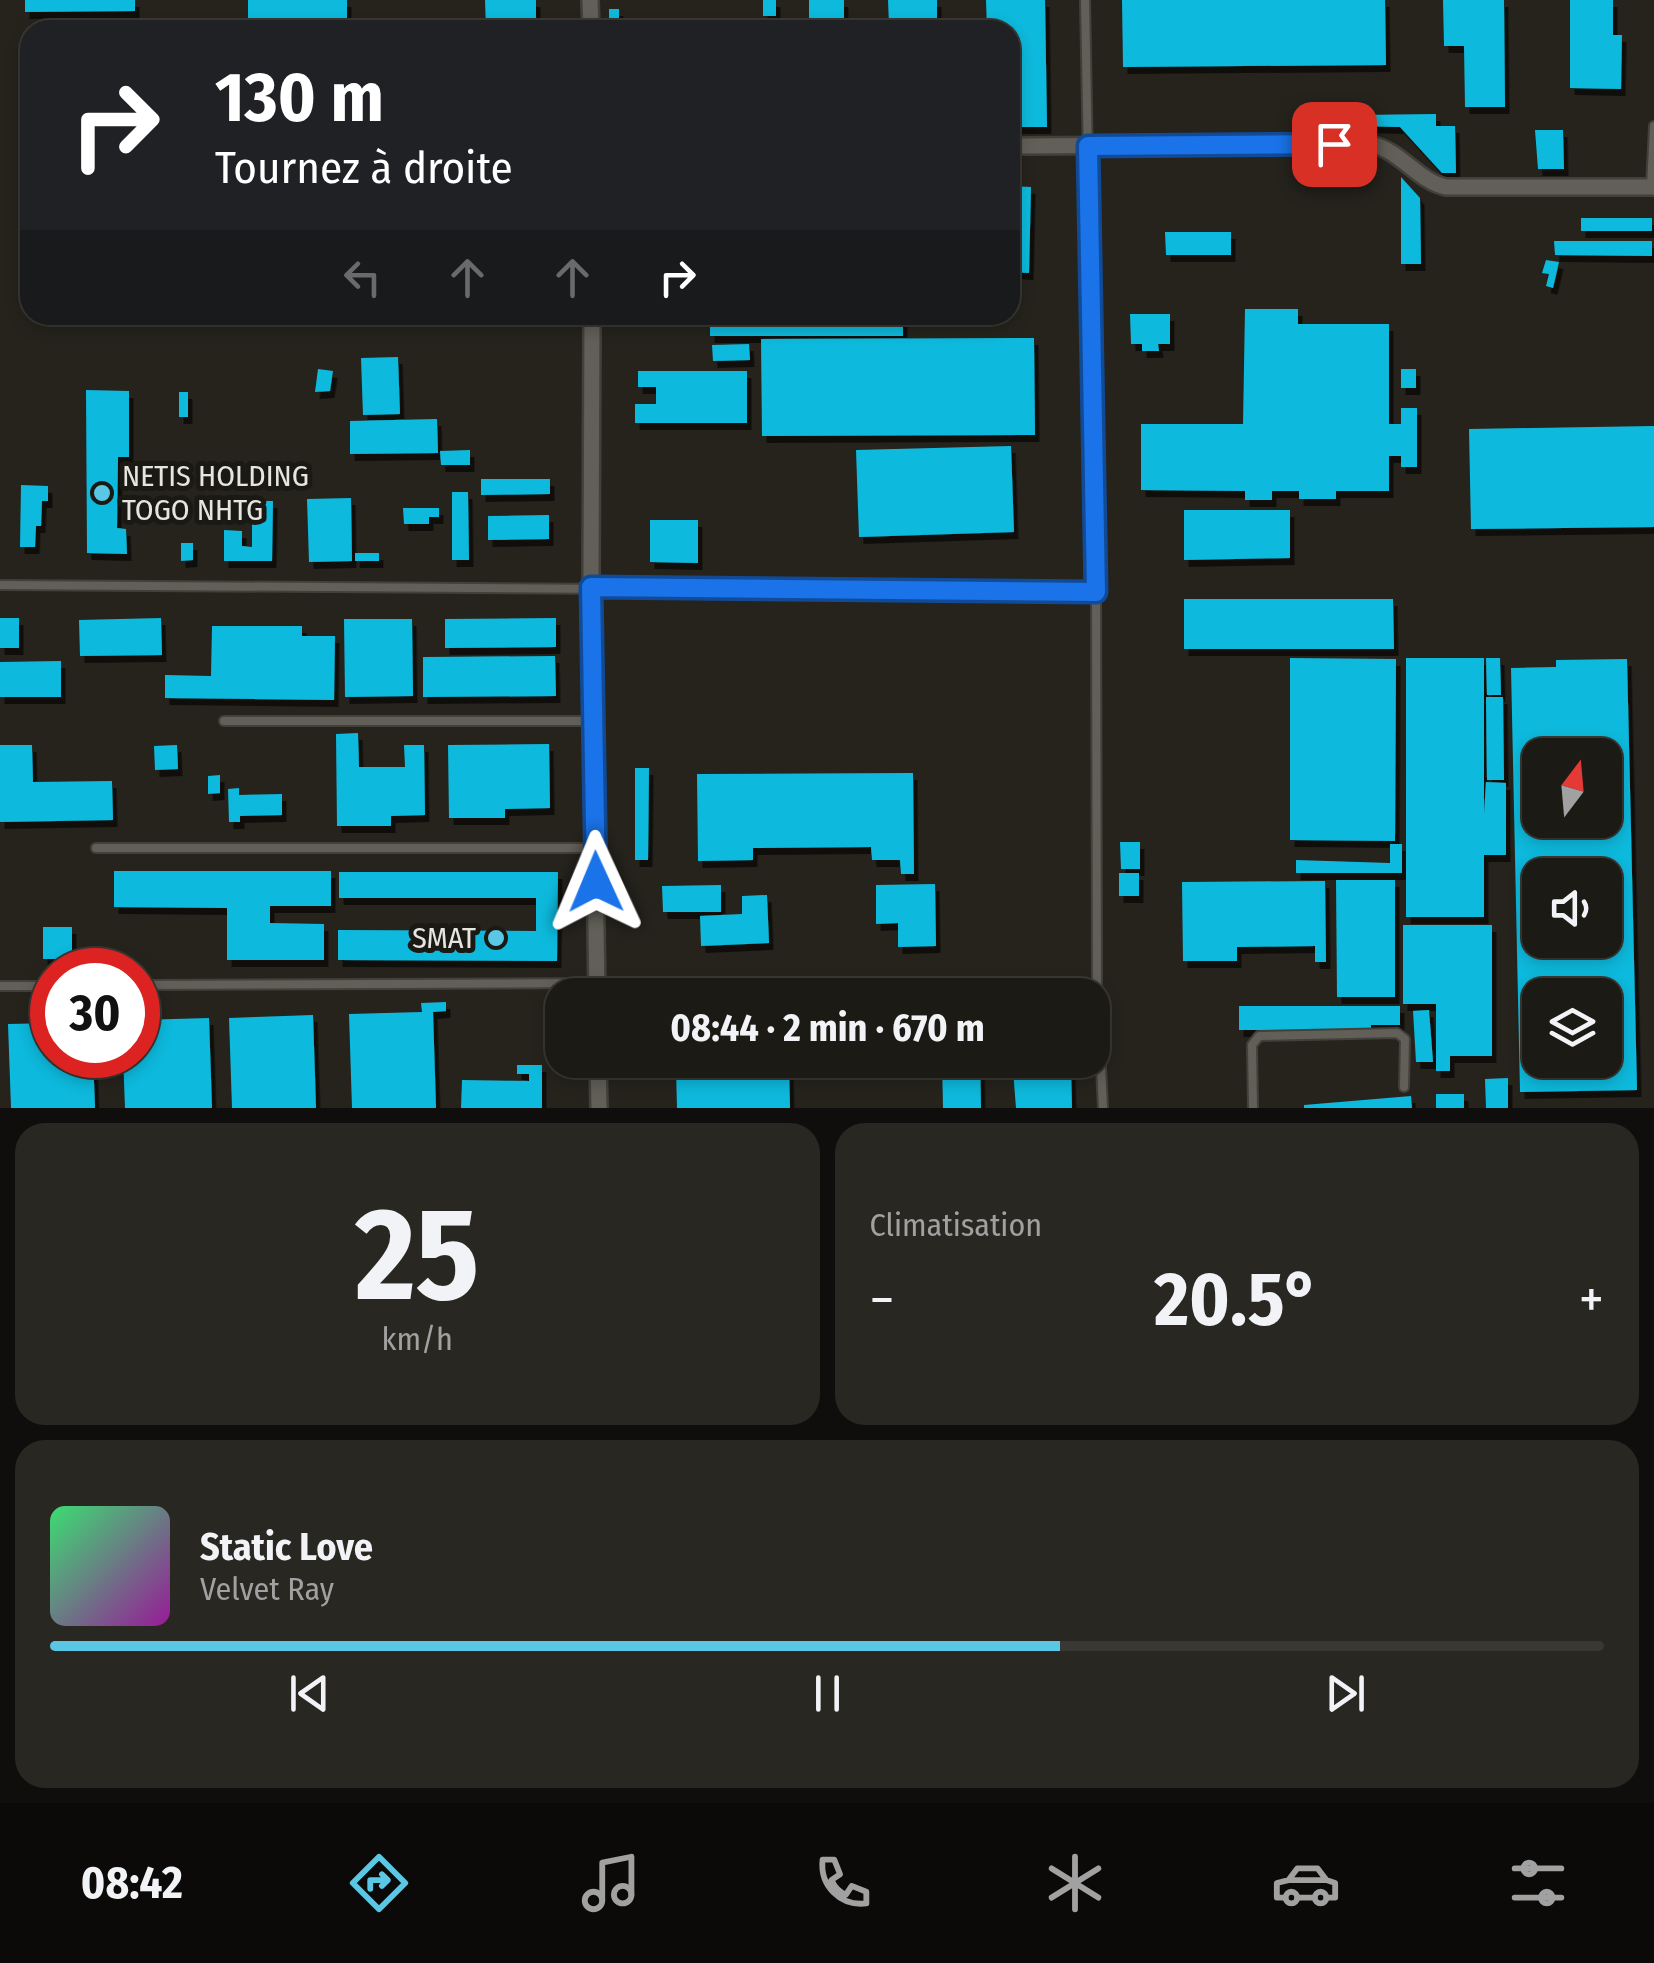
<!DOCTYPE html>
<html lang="fr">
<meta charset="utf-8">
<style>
:root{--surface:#1c1a15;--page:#292722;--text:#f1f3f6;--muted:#a0a1a0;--line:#3a3834;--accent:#5ac8e5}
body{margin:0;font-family:"Fira Sans Condensed",sans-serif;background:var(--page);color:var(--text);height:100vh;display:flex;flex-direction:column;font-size:38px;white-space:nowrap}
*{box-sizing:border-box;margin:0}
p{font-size:32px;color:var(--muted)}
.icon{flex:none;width:55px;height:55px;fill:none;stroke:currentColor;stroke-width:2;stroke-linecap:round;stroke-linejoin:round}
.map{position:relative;height:1108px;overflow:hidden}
.panel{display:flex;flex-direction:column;gap:15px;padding:15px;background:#0f0e0c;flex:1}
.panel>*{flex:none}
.guide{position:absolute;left:20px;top:20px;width:1000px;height:305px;border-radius:30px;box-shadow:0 5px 15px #0003,0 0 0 2px var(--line);background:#202124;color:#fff;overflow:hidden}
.needle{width:65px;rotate:16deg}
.tools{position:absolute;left:1522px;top:738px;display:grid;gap:20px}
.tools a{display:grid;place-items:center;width:100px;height:100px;border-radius:20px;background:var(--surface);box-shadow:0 5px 15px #0003,0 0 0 2px var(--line);font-size:50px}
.speed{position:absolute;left:30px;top:948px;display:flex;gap:20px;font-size:50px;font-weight:700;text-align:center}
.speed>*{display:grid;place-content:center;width:130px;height:130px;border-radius:50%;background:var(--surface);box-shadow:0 5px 15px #0003,0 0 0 2px var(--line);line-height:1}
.speed .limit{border:15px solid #d22;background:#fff;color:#111}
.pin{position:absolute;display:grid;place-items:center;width:85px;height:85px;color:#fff;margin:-42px;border-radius:20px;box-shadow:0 5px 15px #0006}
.me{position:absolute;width:110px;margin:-55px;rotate:359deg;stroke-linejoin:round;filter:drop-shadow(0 0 8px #0008)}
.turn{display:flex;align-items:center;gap:35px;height:210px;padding:0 30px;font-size:45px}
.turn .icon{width:130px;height:130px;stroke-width:2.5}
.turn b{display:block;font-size:70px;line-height:85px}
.lanes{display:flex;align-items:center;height:95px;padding:0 30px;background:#0003;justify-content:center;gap:50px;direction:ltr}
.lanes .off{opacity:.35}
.big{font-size:75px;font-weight:700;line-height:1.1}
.panel .tile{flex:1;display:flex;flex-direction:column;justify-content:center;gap:15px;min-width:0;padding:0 35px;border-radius:30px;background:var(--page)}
.panel .dial{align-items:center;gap:0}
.dial b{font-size:130px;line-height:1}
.song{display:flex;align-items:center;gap:30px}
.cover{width:120px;height:120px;border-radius:15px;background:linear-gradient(135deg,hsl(140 70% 55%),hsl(300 70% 35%))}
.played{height:10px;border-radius:5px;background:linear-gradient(90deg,var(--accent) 65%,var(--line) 65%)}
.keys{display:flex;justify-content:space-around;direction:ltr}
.heat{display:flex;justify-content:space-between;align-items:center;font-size:55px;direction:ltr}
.panel .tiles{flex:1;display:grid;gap:15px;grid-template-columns:1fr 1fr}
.tile:last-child{grid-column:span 2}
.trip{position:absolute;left:545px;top:978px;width:565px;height:100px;border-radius:30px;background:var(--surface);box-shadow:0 5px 15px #0003,0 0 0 2px var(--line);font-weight:700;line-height:100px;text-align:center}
.tab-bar{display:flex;height:160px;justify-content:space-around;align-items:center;background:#0b0a08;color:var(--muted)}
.tab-bar .icon{width:70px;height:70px}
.tab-bar .active{color:var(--accent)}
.tab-bar b{font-size:45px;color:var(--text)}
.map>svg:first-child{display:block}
.building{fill:#11b9dc;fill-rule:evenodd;filter:url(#shadow)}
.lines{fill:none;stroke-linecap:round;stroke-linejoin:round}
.lane-casing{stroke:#42403a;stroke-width:12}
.street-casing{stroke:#42403a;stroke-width:20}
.lane{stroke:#615f57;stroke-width:8}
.street{stroke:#615f57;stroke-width:15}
.route-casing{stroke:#114b97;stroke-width:25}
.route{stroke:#1a73e8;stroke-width:18}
.poi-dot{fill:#5ac8e5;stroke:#1b1913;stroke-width:4}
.labels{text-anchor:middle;stroke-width:10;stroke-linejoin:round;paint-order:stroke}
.poi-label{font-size:30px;fill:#e6e5e0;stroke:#1b1913;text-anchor:start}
</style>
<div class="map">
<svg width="1654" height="1108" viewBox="0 0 1654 1108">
<defs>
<filter id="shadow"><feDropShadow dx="4.5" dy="7" stdDeviation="0" flood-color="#0009"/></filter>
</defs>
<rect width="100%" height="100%" fill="#25231c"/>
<g class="building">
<polygon points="25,0 135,0 135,11 25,12"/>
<rect x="248" y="0" width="99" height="30"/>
<polygon points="485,0 536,0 536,30 486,30"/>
<rect x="763" y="0" width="13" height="16"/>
<polygon points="809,0 844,0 844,26 889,25 888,0 937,0 937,26 925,27 925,30 809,30"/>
<polygon points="986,0 1045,0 1047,127 1010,127 1010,30 987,30"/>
<polygon points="1122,0 1385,0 1386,65 1123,67"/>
<polygon points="1443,0 1504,0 1505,107 1465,107 1464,46 1444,46"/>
<polygon points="1570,0 1613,0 1613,35 1622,35 1621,89 1570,88"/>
<rect x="609" y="9" width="10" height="21"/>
<polygon points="1436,114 1436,126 1455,126 1456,173 1442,173 1400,127 1357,126 1357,115"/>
<polygon points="1535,130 1563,130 1564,169 1538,169"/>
<polygon points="1401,177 1420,198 1421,264 1401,264"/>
<polygon points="1010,186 1031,187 1029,273 1010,272"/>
<rect x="1581" y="218" width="71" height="13"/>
<polygon points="1165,232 1231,232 1231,255 1166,255"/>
<polygon points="1554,241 1652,241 1652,256 1555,255"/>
<polygon points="1546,260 1559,262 1553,288 1546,286 1549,274 1542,273"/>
<polygon points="1245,309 1298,309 1298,324 1389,324 1389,424 1401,424 1401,408 1417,408 1417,467 1401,467 1401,456 1389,456 1389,491 1336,491 1336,499 1299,499 1299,491 1272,491 1272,500 1245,500 1245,491 1141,490 1141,424 1243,424"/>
<polygon points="1130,314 1170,314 1170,344 1158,344 1159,351 1142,351 1142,344 1131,344"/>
<rect x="710" y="315" width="193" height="21"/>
<polygon points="1034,338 1035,435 762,436 761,339"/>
<polygon points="749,344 750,360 713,361 712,345"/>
<polygon points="398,357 400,414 363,415 361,358"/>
<polygon points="318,369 333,371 330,391 315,392"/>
<rect x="1401" y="369" width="15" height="19"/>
<polygon points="638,371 747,371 747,423 635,423 635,404 656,404 656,387 638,387"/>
<polygon points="86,390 129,391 129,457 118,457 117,528 126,529 127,554 87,553"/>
<rect x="179" y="392" width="9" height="25"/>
<polygon points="437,419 438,453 350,454 350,421"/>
<polygon points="1654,426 1654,527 1471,529 1469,429"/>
<polygon points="1011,446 1014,532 859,537 856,450"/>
<polygon points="470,450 470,465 441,465 440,451"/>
<polygon points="481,479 550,479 550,494 481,495"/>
<polygon points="21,485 48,486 48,501 42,501 41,526 36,526 35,547 20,547"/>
<polygon points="452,492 468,492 469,560 452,560"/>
<polygon points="351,498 352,561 309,562 307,499"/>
<polygon points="252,501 273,501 272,561 224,561 224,530 242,531 242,546 252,547"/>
<polygon points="403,508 439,508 439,517 429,517 429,524 404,524"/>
<polygon points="1184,510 1290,510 1290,558 1184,560"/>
<polygon points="549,515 549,539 488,540 488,516"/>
<polygon points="650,520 698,520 698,563 650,562"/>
<polygon points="181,543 193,543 193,560 181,561"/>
<rect x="355" y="553" width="24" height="8"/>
<polygon points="1184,599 1393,599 1394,649 1184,649"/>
<rect x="0" y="618" width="19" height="30"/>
<polygon points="161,618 162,655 80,656 79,620"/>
<polygon points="556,618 556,647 445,648 445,619"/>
<polygon points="344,619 412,619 413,696 345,697"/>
<polygon points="212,626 302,626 302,636 335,636 334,700 165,698 165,675 211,676"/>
<polygon points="555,656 556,696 423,697 423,657"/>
<polygon points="1290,658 1396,659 1395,841 1290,840"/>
<polygon points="1406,658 1484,658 1484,814 1486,782 1506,783 1506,855 1484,855 1484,917 1406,917"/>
<polygon points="1486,658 1500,658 1501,695 1487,695"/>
<path d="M1627,659L1637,1090L1520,1092L1511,668L1556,667V660ZM1540,755H1605V820H1540ZM1540,875H1605V940H1540ZM1540,995H1605V1060H1540Z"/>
<polygon points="61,661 61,697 0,697 0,662"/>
<polygon points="1486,697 1503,697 1504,780 1487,780"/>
<polygon points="358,733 359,767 405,767 404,745 424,745 425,815 391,816 391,826 337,826 336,734"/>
<polygon points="549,744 550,808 505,809 505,818 449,818 448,745"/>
<polygon points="0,745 32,745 33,782 112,781 113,820 0,822"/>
<polygon points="177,745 178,769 155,770 154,746"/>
<polygon points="635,768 649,768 648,860 635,860"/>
<polygon points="913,773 914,874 901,874 900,860 872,860 871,847 753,848 753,860 698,861 697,774"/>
<polygon points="220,775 220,793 208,794 208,776"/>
<polygon points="239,788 239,795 282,794 282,815 240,816 240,822 229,822 228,789"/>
<polygon points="1120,842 1140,842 1140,869 1121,869"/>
<polygon points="1390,844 1402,844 1402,873 1296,873 1296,860 1390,863"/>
<polygon points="114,871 331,871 331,906 270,906 270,923 324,924 324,960 227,960 227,908 114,907"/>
<polygon points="339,872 558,872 557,961 338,960 338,930 536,931 536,898 339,898"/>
<rect x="1119" y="873" width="20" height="23"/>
<polygon points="1336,880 1395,880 1395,997 1337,997"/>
<polygon points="1325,881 1326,962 1315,962 1315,946 1237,947 1237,961 1183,961 1182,882"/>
<polygon points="935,884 936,946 898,947 898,923 876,924 876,885"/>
<polygon points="721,885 721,912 663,912 662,886"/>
<polygon points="767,895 769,943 701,946 700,916 742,914 742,896"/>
<polygon points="1403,925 1492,925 1492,1056 1450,1056 1450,1071 1436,1071 1436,1004 1403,1004"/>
<rect x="43" y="927" width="29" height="32"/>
<polygon points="446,1002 446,1011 433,1012 436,1108 352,1108 349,1014 422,1012 421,1003"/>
<polygon points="1239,1006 1400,1006 1400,1025 1371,1025 1371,1030 1239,1030"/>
<polygon points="1429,1010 1433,1062 1416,1062 1413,1011"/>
<polygon points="313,1015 316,1108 232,1108 229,1018"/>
<polygon points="209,1018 212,1108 125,1108 123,1055 138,1055 138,1020"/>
<polygon points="52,1023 52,1055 93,1055 95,1108 11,1108 8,1024"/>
<polygon points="676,1060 776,1060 776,1063 676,1064"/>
<polygon points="942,1060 980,1060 981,1108 943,1108"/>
<polygon points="517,1065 542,1065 542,1108 461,1108 462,1080 529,1081 529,1074 517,1074"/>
<polygon points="789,1068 790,1108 677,1108 676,1069"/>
<polygon points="1071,1068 1072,1108 1016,1108 1013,1070"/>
<polygon points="1508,1078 1508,1108 1486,1108 1485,1079"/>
<rect x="1436" y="1094" width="28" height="14"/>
<polygon points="1411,1096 1412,1108 1304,1108 1304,1105"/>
</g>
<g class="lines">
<g class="lane-casing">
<g id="lane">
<polyline points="1085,0 1096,592 1097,986 1103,1108"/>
<polyline points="1651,187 1654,126"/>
<polyline points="0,585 1096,592"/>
<polyline points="224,721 593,721"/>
<polyline points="96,848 595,848"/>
<polyline points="138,985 597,983 1097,986"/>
<polyline points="0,986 52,986"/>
<polyline points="1253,1108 1252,1045 1259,1036 1397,1033 1405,1039 1404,1087"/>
</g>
</g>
<g class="street-casing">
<g id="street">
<polyline points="590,0 591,30"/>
<path d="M1010,146L1369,144C1400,149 1417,181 1446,187H1654"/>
<polyline points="592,315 591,587 597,995"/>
<polyline points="598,1060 599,1108"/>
</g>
</g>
<use href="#lane" class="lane"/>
<use href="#street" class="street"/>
</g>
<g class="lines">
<g class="route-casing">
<polyline id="route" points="596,882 591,587 1096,592 1088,146 1334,144"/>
</g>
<use href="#route" class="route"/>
</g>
<g class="poi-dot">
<circle cx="102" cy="493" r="10"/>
<circle cx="496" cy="938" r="10"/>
</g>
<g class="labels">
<g class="poi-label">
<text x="122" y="486">NETIS HOLDING<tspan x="122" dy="34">TOGO NHTG</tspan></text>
<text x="476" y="948" text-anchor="end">SMAT</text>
</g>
</g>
</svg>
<div class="tools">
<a><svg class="needle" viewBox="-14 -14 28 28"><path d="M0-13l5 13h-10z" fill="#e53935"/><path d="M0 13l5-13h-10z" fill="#a0a1a0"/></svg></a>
<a><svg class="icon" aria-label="sound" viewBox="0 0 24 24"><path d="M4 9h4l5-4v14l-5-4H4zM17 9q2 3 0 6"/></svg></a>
<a><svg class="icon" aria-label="layers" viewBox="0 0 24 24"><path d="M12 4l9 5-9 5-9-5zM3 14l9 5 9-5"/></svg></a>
</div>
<div class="speed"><div class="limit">30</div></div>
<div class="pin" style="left:1334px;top:144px;background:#d93025"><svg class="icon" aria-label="arrive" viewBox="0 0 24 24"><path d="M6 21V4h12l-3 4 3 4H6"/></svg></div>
<svg class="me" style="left:596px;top:882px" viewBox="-20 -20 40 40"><path d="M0-17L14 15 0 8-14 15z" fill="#1a73e8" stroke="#fff" stroke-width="4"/></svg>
<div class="trip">08:44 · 2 min · 670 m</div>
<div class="guide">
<div class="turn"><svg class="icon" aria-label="right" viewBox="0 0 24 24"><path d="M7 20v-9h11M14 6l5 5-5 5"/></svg><div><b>130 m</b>Tournez à droite</div></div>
<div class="lanes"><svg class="icon off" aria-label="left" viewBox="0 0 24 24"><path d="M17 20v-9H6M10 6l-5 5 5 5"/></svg><svg class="icon off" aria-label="ahead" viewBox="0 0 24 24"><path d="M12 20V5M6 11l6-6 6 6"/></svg><svg class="icon off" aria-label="ahead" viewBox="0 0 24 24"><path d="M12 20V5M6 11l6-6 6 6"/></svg><svg class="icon" aria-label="right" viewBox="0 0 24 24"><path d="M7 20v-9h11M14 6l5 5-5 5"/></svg></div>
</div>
</div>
<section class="panel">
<div class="tiles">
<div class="tile dial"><b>25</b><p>km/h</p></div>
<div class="tile"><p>Climatisation</p>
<div class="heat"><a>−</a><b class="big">20.5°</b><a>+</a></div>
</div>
<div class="tile">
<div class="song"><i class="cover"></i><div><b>Static Love</b><p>Velvet Ray</p></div></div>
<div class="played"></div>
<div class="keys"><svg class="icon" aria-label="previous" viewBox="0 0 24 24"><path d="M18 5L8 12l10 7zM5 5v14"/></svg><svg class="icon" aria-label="pause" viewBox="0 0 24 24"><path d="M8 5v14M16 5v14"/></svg><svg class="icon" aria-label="next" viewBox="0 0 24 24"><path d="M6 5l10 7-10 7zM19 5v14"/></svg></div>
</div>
</div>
</section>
<nav class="tab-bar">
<b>08:42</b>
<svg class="icon active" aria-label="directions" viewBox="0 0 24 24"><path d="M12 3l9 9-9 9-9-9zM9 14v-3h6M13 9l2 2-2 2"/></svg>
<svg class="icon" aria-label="music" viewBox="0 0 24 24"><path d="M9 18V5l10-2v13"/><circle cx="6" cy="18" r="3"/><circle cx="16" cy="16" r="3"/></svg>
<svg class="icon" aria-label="phone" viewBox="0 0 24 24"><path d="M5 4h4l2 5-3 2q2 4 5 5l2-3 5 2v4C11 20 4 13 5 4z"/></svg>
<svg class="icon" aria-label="climate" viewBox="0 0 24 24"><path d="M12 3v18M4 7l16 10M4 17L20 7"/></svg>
<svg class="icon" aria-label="car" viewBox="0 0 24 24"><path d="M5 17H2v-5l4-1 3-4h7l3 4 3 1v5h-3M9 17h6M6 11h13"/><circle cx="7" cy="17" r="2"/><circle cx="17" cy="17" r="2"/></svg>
<svg class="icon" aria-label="filters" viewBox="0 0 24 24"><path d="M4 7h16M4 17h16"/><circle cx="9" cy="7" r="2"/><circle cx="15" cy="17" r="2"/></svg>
</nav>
